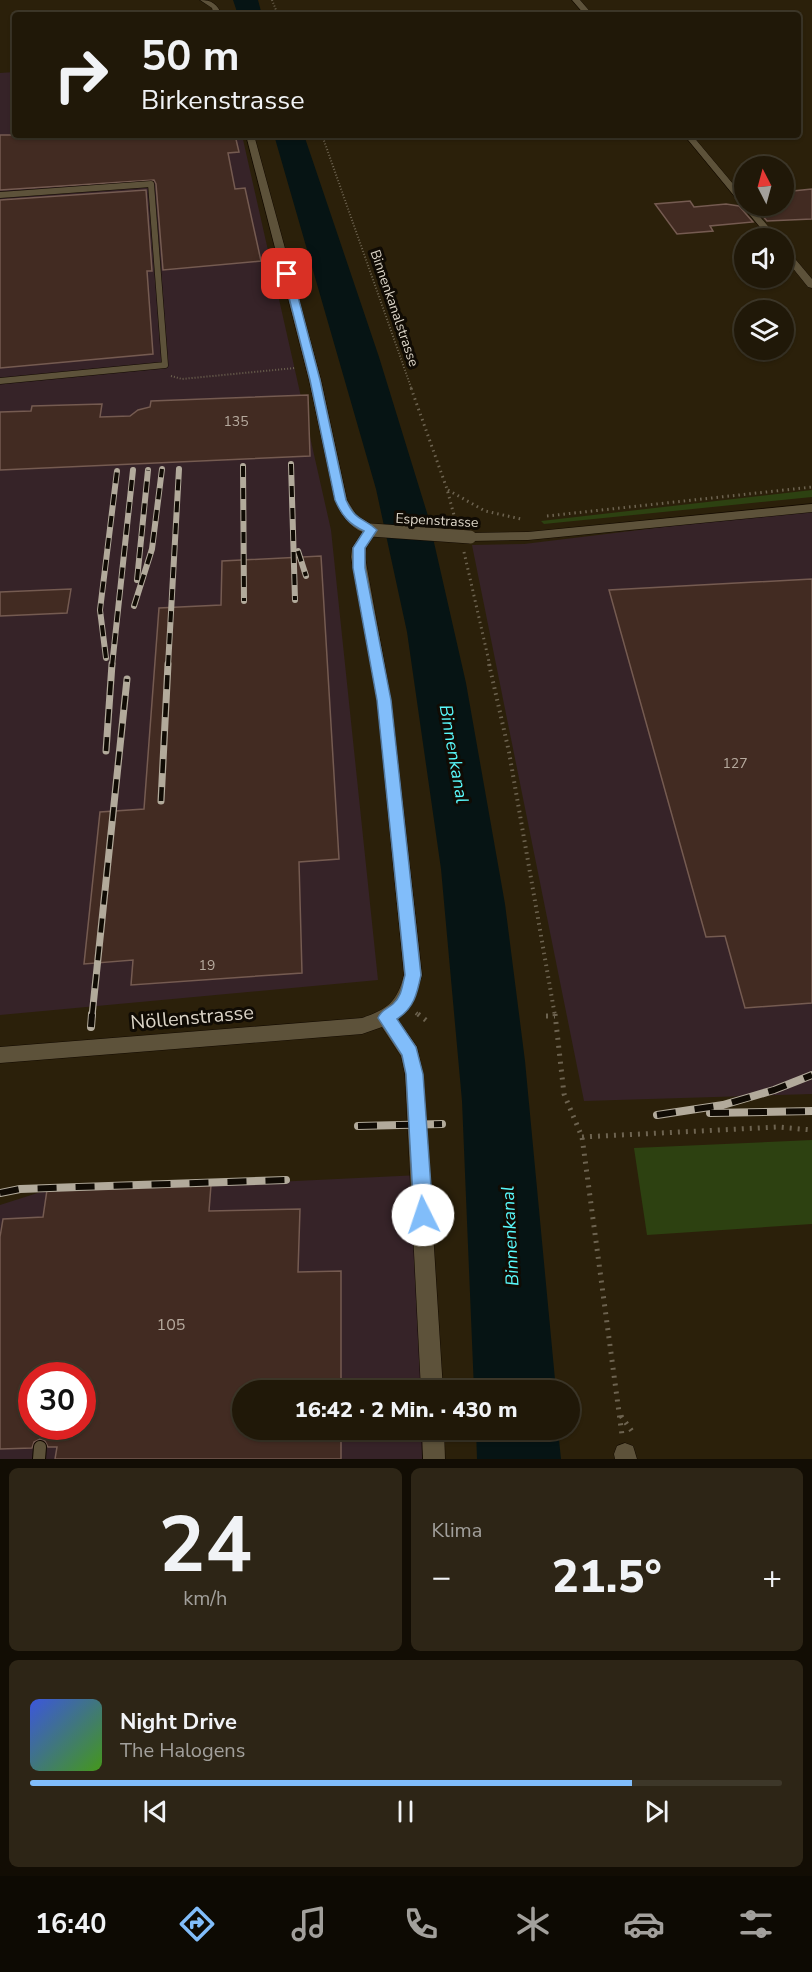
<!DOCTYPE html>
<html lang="de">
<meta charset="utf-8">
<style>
:root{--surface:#201808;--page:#2d2516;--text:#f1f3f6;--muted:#a2a09c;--line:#3d3729;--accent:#81bdfa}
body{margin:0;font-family:"Nunito Sans",sans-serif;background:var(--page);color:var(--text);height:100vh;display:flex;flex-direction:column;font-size:22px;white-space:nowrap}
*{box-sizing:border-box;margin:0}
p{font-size:20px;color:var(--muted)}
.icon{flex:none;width:33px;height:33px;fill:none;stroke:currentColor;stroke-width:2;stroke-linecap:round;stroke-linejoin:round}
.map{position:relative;height:1459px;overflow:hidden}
.sheet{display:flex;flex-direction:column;gap:9px;padding:9px;background:#120d04;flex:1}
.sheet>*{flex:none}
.top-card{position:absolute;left:12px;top:12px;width:789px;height:126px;border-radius:6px;box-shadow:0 2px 4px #0004,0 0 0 2px var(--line);background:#201808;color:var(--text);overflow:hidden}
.needle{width:39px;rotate:354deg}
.fabs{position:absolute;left:734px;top:156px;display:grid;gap:12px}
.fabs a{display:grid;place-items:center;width:60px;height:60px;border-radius:50%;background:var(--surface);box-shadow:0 2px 4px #0004,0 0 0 2px var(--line);font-size:30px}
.speed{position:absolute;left:18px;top:1362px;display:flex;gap:12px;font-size:30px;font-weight:700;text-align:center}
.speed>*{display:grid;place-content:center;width:78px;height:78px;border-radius:50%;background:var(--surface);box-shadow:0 2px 4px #0004,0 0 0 2px var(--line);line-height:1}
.speed .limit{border:9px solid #d22;background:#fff;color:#111}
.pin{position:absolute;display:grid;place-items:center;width:51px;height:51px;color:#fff;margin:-26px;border-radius:12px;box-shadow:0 3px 9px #0006}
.me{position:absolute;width:66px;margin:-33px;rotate:356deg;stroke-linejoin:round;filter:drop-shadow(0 0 4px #0008)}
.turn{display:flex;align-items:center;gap:21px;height:126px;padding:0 30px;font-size:27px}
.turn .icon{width:78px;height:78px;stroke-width:2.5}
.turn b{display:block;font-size:42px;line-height:51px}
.big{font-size:45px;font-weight:800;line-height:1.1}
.sheet .card{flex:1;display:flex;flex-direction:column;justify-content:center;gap:9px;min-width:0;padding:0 21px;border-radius:9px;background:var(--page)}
.sheet .dial{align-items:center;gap:0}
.dial b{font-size:78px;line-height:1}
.song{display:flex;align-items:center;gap:18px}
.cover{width:72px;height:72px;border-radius:9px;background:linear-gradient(135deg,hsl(230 70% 55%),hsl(100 70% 35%))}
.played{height:6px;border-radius:3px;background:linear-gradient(90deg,var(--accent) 80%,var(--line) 80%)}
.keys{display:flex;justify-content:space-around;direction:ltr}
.heat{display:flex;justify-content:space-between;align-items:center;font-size:33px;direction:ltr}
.sheet .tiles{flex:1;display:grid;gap:9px;grid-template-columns:1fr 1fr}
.card:last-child{grid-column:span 2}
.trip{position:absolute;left:232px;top:1380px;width:348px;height:60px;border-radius:30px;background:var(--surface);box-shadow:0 2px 4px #0004,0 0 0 2px var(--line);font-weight:800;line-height:60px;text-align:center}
.dock{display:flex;height:96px;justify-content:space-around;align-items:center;background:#0d0a03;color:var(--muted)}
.dock .icon{width:42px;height:42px}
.dock .current{color:var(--accent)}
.dock b{font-size:27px;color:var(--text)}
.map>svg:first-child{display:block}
.industrial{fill:#362328;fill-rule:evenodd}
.green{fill:#2d4111}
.water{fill:#061414}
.building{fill:#422b22;stroke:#755b51;stroke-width:1.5;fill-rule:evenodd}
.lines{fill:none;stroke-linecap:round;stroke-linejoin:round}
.lane-far1-casing{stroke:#130a00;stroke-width:7}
.lane-casing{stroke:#130a00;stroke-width:14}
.street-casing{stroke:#130a00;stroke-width:1}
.secondary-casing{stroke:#130a00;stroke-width:1}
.path-far3{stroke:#6d6350;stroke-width:2;stroke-dasharray:1 2;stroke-linecap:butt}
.path-far2{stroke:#6d6350;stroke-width:3;stroke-dasharray:1.5 4;stroke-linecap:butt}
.path-far1{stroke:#6d6350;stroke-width:4;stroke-dasharray:1.5 4.5;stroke-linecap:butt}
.path{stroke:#6d6350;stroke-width:5;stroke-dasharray:2 6;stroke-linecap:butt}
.lane-far1{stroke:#5d523a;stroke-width:6}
.lane{stroke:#5d523a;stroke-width:12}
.street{fill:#5d523a;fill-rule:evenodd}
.secondary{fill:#5d523a;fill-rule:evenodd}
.rail-far2-casing{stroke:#b2aa9b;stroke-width:6}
.rail-far1-casing{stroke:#b2aa9b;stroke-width:7}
.rail-casing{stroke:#b2aa9b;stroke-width:8}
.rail-far2{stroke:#100b04;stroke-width:4;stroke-dasharray:11;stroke-linecap:butt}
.rail-far1{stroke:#100b04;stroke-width:4.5;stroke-dasharray:14;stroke-linecap:butt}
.rail{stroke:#100b04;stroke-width:6;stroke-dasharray:19;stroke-linecap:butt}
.secondary-bridge-casing{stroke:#130a00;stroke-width:14;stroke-linecap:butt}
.secondary-bridge{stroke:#5d523a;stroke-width:13}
.route{fill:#81bdfa;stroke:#547ba2;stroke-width:1.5}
.labels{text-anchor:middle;stroke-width:6;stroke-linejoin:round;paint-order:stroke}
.far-street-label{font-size:14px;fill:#dcd5c8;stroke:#100b04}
.number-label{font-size:14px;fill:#b6aa9e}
.near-number-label{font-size:16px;fill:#b6aa9e}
.water-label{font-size:18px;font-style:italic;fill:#59f9fb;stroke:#100b04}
.near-street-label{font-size:20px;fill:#dcd5c8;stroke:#100b04}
</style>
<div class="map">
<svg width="812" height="1459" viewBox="0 0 812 1459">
<rect width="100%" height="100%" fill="#2b200a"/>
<g class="industrial">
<polygon points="15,72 15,135 242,135 331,530 378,980 0,1015 0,73"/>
<polygon points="812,509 812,1094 584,1101 472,545 524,544"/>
<path d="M420,1175L432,1390H243V1430H433L434,1459H0V1205L47,1190L211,1185ZM32,1376H82V1426H32Z"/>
</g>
<g class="green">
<polygon points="812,490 812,497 544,524 541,521"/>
<polygon points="812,1140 812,1224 647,1235 634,1148"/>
</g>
<g class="water">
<polygon points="233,0 258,0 262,15 238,15"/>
<polygon points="274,135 304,135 379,357 428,516 466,683 505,904 525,1061 556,1390 474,1390 462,1101 441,869 407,632 376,489"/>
<polygon points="476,1430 558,1430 561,1459 477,1459"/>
</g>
<g class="building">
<polygon points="0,135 235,135 239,152 228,153 235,189 245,188 261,261 163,270 156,184 154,180 0,190"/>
<polygon points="812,189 812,219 767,221 754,206 783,206 783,192"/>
<polygon points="146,190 152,271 147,271 153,354 0,368 0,200"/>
<polygon points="690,201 694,207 726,204 739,206 753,222 710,226 713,231 677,234 655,204"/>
<polygon points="308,395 310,456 0,470 0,412 31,411 32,406 102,404 100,417 130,416 138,410 150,407 151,401"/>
<polygon points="321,556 339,859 299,862 302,973 131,985 133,960 84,964 100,812 144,809 159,608 221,605 222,561"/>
<polygon points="812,579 812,1003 745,1008 725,936 706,937 609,590"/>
<polygon points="71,589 67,613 0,616 0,592"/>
<path d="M211,1185L209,1211L300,1209L298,1272L341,1271V1390H243V1430H341V1459H55L57,1447H48L45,1441L40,1439L34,1442L32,1448L0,1449V1237L3,1219L43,1217L47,1190ZM32,1376H82V1426H32Z"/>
</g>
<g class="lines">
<g class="lane-far1-casing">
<polyline id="lane-far1" points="0,195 151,184 165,365 0,381"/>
</g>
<g class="lane-casing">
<polyline id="lane" points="39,1459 40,1447"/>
</g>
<g class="street-casing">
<g id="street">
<polygon points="572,0 580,0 593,15 585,15"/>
<polygon points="684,135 692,135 744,197 744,206 751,206 778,238 769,238"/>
<polygon points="783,247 786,248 812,279 812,288 808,287 783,256"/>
<path d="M371,526L377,530L366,548L365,557L391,700L422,975L413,1002L398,1020L417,1047L423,1074L443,1390H421L405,1074L401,1056L382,1027L362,1034L0,1063V1047L362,1018C388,1009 397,1002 404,975L377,700L351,557L352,548L366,527Z"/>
<polygon points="422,1430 444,1430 445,1459 423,1459"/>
<polygon points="625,1443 633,1446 637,1459 615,1459 614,1454 617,1446"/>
</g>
</g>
<g class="secondary-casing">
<g id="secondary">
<path d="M200,0C212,0 217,4 222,15H214L212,8Z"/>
<path d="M246,135H254L321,380L347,500L357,516L376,527L377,530L376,533C356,537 341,516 335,500L309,380Z"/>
<polygon points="812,504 812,512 528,540 470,541 464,537 470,533 528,532"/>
</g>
</g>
<g class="path-far3">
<polyline points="272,0 278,15"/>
<polyline points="322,135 412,390"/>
<polyline points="171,376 182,379 295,368"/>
</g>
<g class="path-far2">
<polyline points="411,388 447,489 455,519"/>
<polyline points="448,490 485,511 521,519"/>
<polyline points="547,516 812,487"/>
<polyline points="464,552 490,666"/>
</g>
<g class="path-far1">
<polyline points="489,664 509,752 555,1016"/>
<polyline points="416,1013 420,1016"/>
</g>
<g class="path">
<polyline points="418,1014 427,1021"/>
<polyline points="555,1014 564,1094 582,1137 622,1435"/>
<polyline points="546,1016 555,1016"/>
<polyline points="582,1137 778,1127 812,1130"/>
<polyline points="621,1416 634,1434"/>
</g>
<use href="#lane-far1" class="lane-far1"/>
<use href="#lane" class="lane"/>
<use href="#street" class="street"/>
<use href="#secondary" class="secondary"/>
<g class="rail-far2-casing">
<g id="rail-far2">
<polyline points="291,464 295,600"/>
<polyline points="243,466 244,601"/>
<polyline points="298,551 306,576"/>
<polyline points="137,580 148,470"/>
<polyline points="134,606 152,549 162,469"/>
<polyline points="106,658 100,610 117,471"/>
<polyline points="112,666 133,470"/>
<polyline points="168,666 179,469"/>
</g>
</g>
<g class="rail-far1-casing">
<g id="rail-far1">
<polyline points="106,751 112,664"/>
<polyline points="161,801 168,664"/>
<polyline points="92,1016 127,679"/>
</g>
</g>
<g class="rail-casing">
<g id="rail">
<polyline points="91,1027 92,1014"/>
<polyline points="710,1113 812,1111"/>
<polyline points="657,1115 723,1105 774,1090 812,1075"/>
<polyline points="358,1126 442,1124"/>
<polyline points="0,1193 20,1189 286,1180"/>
</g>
</g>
<use href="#rail-far2" class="rail-far2"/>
<use href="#rail-far1" class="rail-far1"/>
<use href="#rail" class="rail"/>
<g class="secondary-bridge-casing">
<polyline id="secondary-bridge" points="371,530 470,537"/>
</g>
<use href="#secondary-bridge" class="secondary-bridge"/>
</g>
<path class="route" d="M287,271L292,274L320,380L346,500C356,522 363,517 377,530L365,548V568L391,700L421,975C417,994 414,1008 397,1019L416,1047L423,1074L433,1215L430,1221L423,1224L417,1221L414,1215L406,1074L402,1055L378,1018C381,1010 387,1009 393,1004C402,996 402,986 405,975L377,700L353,568V548L364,531C349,524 342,516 335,500L310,380L283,274Z"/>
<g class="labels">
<g class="far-street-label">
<text transform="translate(395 308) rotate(71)" y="5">Binnenkanalstrasse</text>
<text transform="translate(437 520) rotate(3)" y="5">Espenstrasse</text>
</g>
<g class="number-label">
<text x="236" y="426">135</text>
<text x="735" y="768">127</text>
<text x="207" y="970">19</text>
</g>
<g class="near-number-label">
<text x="171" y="1330">105</text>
</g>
<g class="water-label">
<text transform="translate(454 754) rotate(80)" y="6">Binnenkanal</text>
<text transform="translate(510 1236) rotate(-93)" y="6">Binnenkanal</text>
</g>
<g class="near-street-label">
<text transform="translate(192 1017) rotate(-5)" y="7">Nöllenstrasse</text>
</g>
</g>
</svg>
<div class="fabs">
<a><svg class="needle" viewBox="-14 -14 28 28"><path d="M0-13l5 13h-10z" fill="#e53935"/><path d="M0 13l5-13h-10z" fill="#a2a09c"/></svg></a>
<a><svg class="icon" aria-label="sound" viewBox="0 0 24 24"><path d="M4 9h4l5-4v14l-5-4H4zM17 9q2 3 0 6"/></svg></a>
<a><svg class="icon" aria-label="layers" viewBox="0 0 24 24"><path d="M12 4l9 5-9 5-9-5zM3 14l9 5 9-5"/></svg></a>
</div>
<div class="speed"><div class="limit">30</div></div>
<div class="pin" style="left:287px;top:274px;background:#d93025"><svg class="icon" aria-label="arrive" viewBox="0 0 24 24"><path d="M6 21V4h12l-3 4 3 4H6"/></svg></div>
<svg class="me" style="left:423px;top:1215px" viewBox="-20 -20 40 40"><circle r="19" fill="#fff"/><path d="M0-13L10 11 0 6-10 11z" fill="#81bdfa"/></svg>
<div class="trip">16:42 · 2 Min. · 430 m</div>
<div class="top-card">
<div class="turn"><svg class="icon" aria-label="right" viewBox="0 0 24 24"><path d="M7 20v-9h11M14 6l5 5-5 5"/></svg><div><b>50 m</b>Birkenstrasse</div></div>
</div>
</div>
<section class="sheet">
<div class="tiles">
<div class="card dial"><b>24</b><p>km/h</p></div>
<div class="card"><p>Klima</p>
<div class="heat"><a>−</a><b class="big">21.5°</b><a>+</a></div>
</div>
<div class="card">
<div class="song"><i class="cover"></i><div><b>Night Drive</b><p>The Halogens</p></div></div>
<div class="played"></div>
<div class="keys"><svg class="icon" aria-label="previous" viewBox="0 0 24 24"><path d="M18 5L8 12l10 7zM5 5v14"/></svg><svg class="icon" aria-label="pause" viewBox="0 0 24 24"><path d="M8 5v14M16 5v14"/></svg><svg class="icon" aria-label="next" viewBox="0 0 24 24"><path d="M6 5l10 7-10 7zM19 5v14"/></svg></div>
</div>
</div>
</section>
<nav class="dock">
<b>16:40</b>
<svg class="icon current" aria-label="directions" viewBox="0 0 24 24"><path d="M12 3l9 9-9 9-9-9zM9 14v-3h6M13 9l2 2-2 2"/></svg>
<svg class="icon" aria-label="music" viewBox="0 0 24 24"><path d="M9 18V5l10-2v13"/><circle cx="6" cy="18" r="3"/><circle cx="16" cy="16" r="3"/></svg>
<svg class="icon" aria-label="phone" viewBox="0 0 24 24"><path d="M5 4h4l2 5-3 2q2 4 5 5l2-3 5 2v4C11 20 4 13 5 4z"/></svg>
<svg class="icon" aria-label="climate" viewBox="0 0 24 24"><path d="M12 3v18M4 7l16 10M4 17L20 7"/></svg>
<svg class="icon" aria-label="car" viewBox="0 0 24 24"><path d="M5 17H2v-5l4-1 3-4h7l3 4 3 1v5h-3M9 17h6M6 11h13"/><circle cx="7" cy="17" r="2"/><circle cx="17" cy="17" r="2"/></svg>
<svg class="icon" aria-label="filters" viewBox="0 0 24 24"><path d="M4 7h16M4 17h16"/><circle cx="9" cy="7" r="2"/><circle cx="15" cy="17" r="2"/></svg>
</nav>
